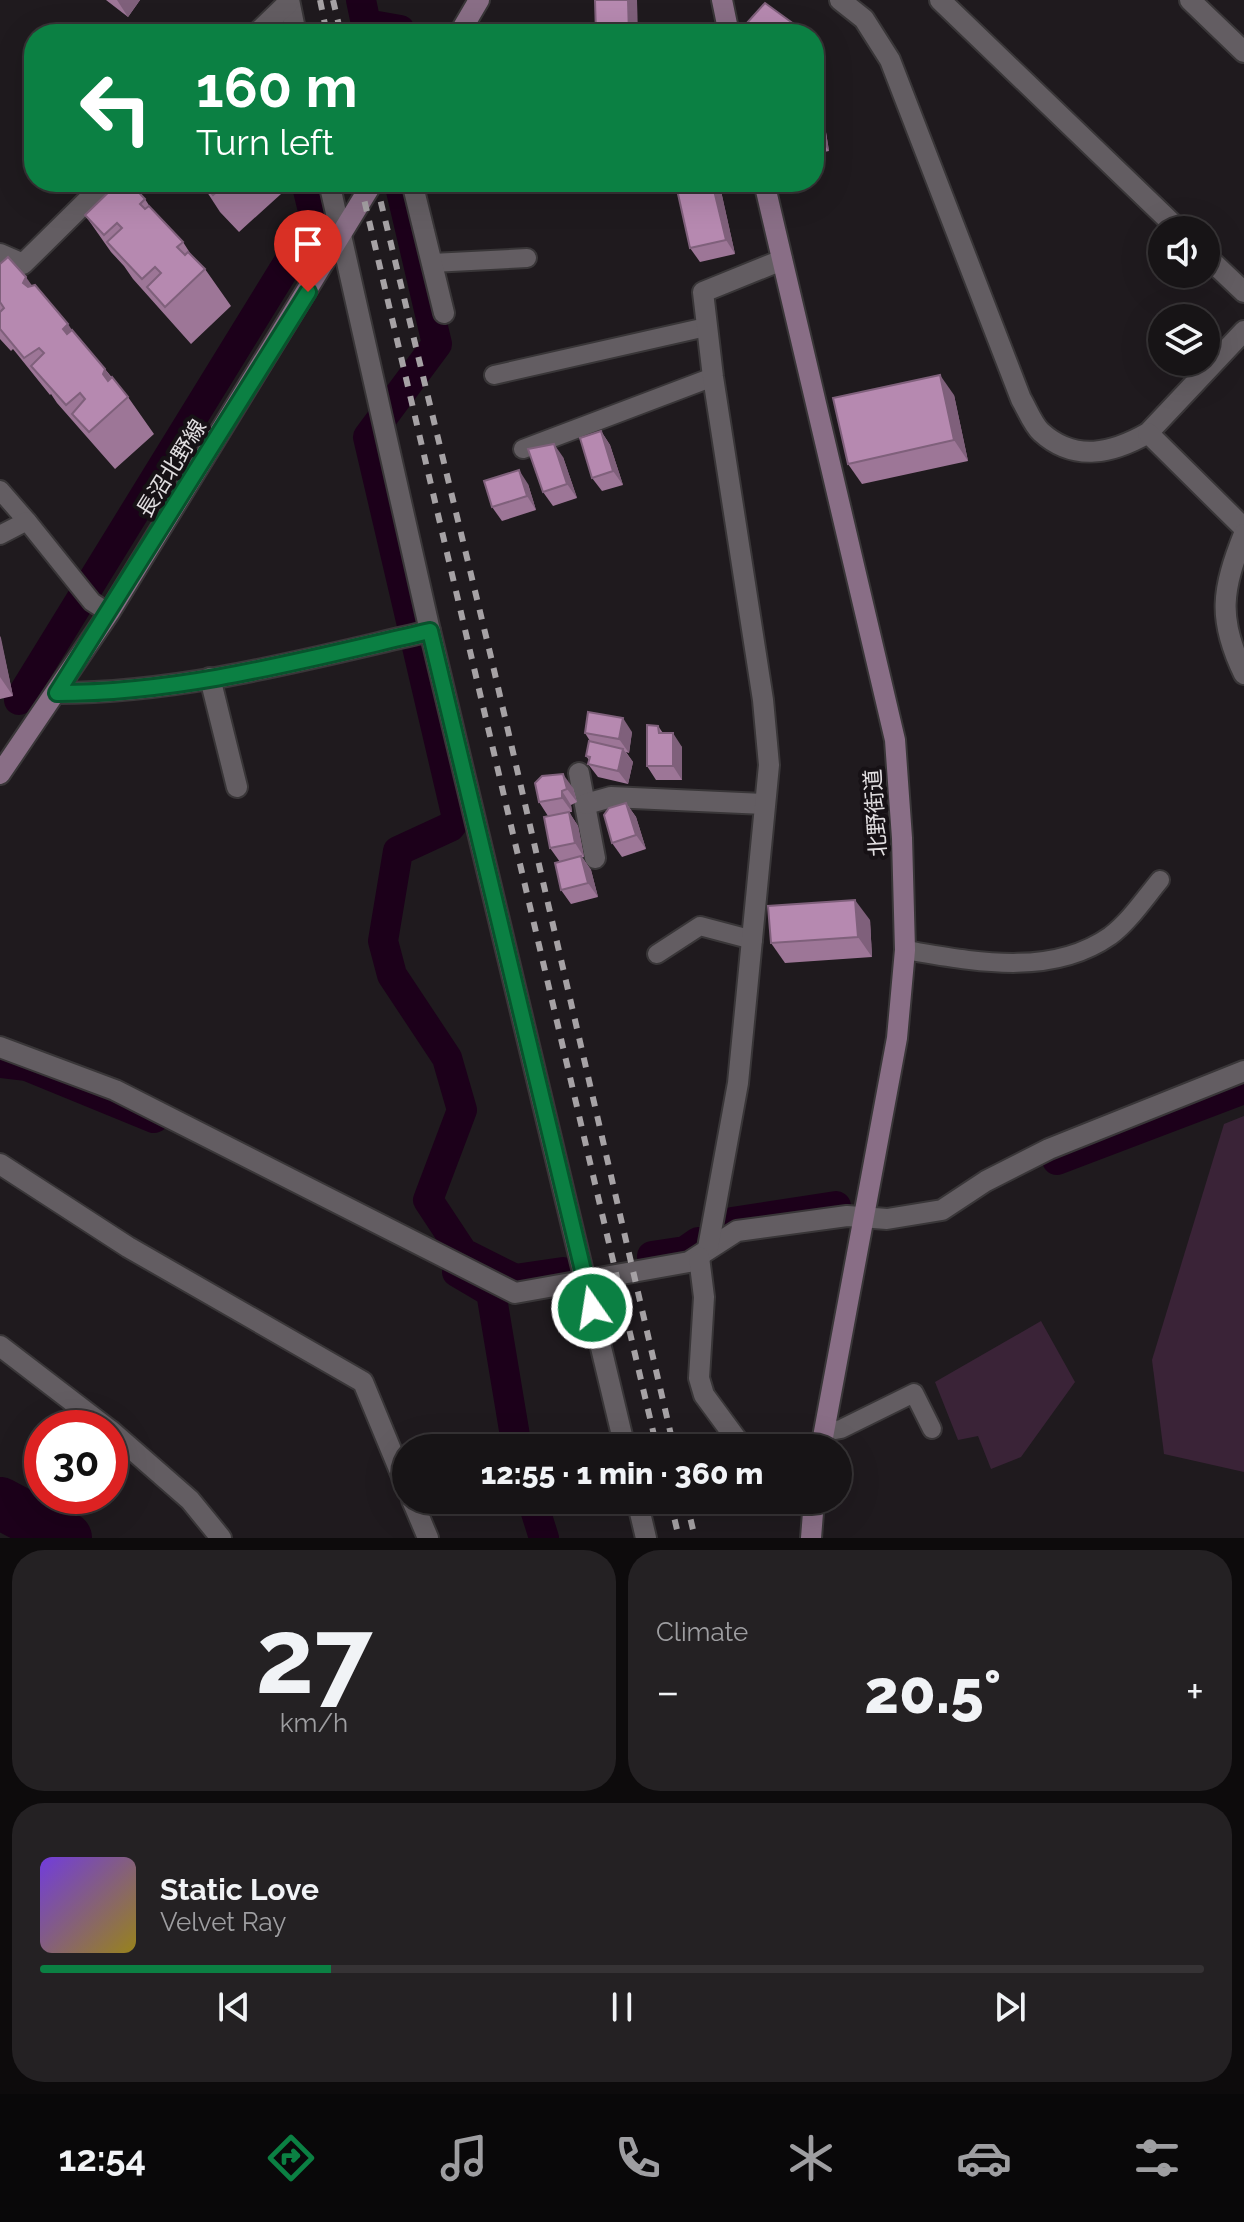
<!DOCTYPE html>
<meta charset="utf-8">
<style>
:root{--surface:#171416;--page:#242123;--text:#f1f3f6;--muted:#9e9ea1;--line:#363335;--accent:#0b8043}
body{margin:0;font-family:Raleway,"Noto Sans JP",sans-serif;background:var(--page);color:var(--text);height:100vh;display:flex;flex-direction:column;font-size:30px;white-space:nowrap}
*{box-sizing:border-box;margin:0}
p{font-size:26px;color:var(--muted)}
.icon{flex:none;width:44px;height:44px;fill:none;stroke:currentColor;stroke-width:2;stroke-linecap:round;stroke-linejoin:round}
.map{position:relative;height:1538px;overflow:hidden}
.side{display:flex;flex-direction:column;gap:12px;padding:12px;background:#0d0b0c;flex:1}
.side>*{flex:none}
.top-card{position:absolute;left:24px;top:24px;width:800px;height:168px;border-radius:32px;box-shadow:0 8px 32px #0002,0 0 0 2px var(--line);background:#0b8043;color:#fff;overflow:hidden}
.controls{position:absolute;left:1148px;top:216px;display:grid;gap:16px}
.controls a{display:grid;place-items:center;width:72px;height:72px;border-radius:50%;background:var(--surface);box-shadow:0 8px 32px #0002,0 0 0 2px var(--line);font-size:40px}
.speed{position:absolute;left:24px;top:1410px;display:flex;gap:16px;font-size:40px;font-weight:700;text-align:center}
.speed>*{display:grid;place-content:center;width:104px;height:104px;border-radius:50%;background:var(--surface);box-shadow:0 8px 32px #0002,0 0 0 2px var(--line);line-height:1}
.speed .limit{border:12px solid #d22;background:#fff;color:#111}
.pin{position:absolute;display:grid;place-items:center;width:68px;height:68px;color:#fff;margin:-82px -34px;border-radius:50% 50% 50% 0;rotate:-45deg;box-shadow:0 0 8px #0007}
.pin .icon{rotate:45deg}
.me{position:absolute;width:88px;margin:-44px;rotate:347deg;stroke-linejoin:round;filter:drop-shadow(0 0 6px #0008)}
.turn{display:flex;align-items:center;gap:28px;height:168px;padding:0 40px;font-size:36px}
.turn .icon{width:104px;height:104px;stroke-width:2.5}
.turn b{display:block;font-size:56px;line-height:68px}
.big{font-size:60px;font-weight:800;line-height:1.1}
.side .card{flex:1;display:flex;flex-direction:column;justify-content:center;gap:12px;min-width:0;padding:0 28px;border-radius:32px;background:var(--page)}
.side .dial{align-items:center;gap:0}
.dial b{font-size:104px;line-height:1}
.song{display:flex;align-items:center;gap:24px}
.cover{width:96px;height:96px;border-radius:12px;background:linear-gradient(135deg,hsl(260 70% 55%),hsl(50 70% 35%))}
.played{height:8px;border-radius:4px;background:linear-gradient(90deg,var(--accent) 25%,var(--line) 25%)}
.keys{display:flex;justify-content:space-around;direction:ltr}
.heat{display:flex;justify-content:space-between;align-items:center;font-size:44px;direction:ltr}
.side .tiles{flex:1;display:grid;gap:12px;grid-template-columns:1fr 1fr}
.card:last-child{grid-column:span 2}
.trip{position:absolute;left:392px;top:1434px;width:460px;height:80px;border-radius:40px;background:var(--surface);box-shadow:0 8px 32px #0002,0 0 0 2px var(--line);font-weight:800;line-height:80px;text-align:center}
.menu{display:flex;height:128px;justify-content:space-around;align-items:center;background:#090809;color:var(--muted)}
.menu .icon{width:56px;height:56px}
.menu .on{color:var(--accent)}
.menu b{font-size:36px;color:var(--text)}
.map>svg:first-child{display:block}
.green{fill:#3a2337}
.lines{fill:none;stroke-linecap:round;stroke-linejoin:round}
.canal{stroke:#1c001a;stroke-width:30}
.river{stroke:#1c001a;stroke-width:52}
.lane-casing{stroke:#393638;stroke-width:22}
.street-casing{stroke:#393638;stroke-width:24}
.secondary-casing{stroke:#393638;stroke-width:24}
.lane{stroke:#635d62;stroke-width:18}
.street{stroke:#635d62;stroke-width:20}
.secondary{stroke:#896e86;stroke-width:20}
.rail{stroke:#a6a2a5;stroke-width:6;stroke-dasharray:10 10;stroke-linecap:butt}
.wall{fill:#9d7697}
.shaded-wall{fill:#7f607b}
.building{fill:#b689b0;stroke:#7f607b;stroke-width:2}
.route-casing{stroke:#07532c;stroke-width:20}
.route{stroke:#0b8043;stroke-width:14}
.labels{text-anchor:middle;stroke-width:8;stroke-linejoin:round;paint-order:stroke}
.street-label{font-size:22px;fill:#e1dee0;stroke:#161115}
</style>
<div class="map">
<svg width="1244" height="1538" viewBox="0 0 1244 1538">
<rect width="100%" height="100%" fill="#1f1a1e"/>
<g class="green">
<polygon points="1244,1116 1244,1472 1164,1454 1152,1360 1224,1124"/>
<polygon points="1041,1321 1075,1382 1021,1457 991,1469 978,1436 958,1440 935,1382"/>
</g>
<g class="lines">
<g class="canal">
<polyline points="361,0 366,24 400,30 402,34"/>
<polyline points="399,182 437,344 368,437 457,818 450,827 398,851 383,941 392,975 447,1058 462,1110 428,1200 463,1253 515,1279 563,1272"/>
<polyline points="19,700 315,219 306,182"/>
<polyline points="0,1063 27,1066 154,1118"/>
<polyline points="1057,1160 1244,1089"/>
<polyline points="717,1231 732,1222 836,1206"/>
<polyline points="652,1256 685,1251 698,1242"/>
<polyline points="457,1272 491,1292 517,1448"/>
<polyline points="532,1500 544,1538"/>
</g>
<polyline class="river" points="0,1503 66,1538"/>
<g class="lane-casing">
<g id="lane">
<polyline points="412,183 439,182"/>
<polyline points="432,263 527,258"/>
<polyline points="494,375 706,327"/>
<polyline points="523,449 713,377"/>
<polyline points="0,490 27,521"/>
<polyline points="0,535 27,521 92,602 109,613"/>
<path d="M905,950C972,961 1050,978 1110,936C1129,922 1145,898 1160,880"/>
<polyline points="657,954 700,926 753,940"/>
<polyline points="824,1432 841,1429 914,1393 932,1429"/>
</g>
</g>
<g class="street-casing">
<g id="street">
<polyline points="289,0 296,34"/>
<path d="M840,0L864,19L890,60L1021,399C1027,409 1033,425 1041,432C1075,463 1113,453 1148,433L1244,331"/>
<polyline points="940,0 1179,230"/>
<polyline points="1190,0 1244,52"/>
<polyline points="256,34 289,2"/>
<polyline points="329,182 430,631 625,1448"/>
<polyline points="412,182 444,313"/>
<polyline points="0,254 23,264 106,182"/>
<polyline points="1206,256 1244,292"/>
<polyline points="1148,433 1244,528"/>
<path d="M1244,534C1222,590 1217,618 1244,674"/>
<polyline points="210,678 237,787"/>
<path d="M57,693C184,693 307,659 430,631"/>
<polyline points="579,773 595,858"/>
<polyline points="586,804 611,797 765,804"/>
<polyline points="0,1047 115,1090 515,1293 689,1262 737,1231 847,1216 887,1219 942,1210 986,1181 1049,1149 1244,1071"/>
<polyline points="0,1164 128,1247 363,1382 406,1486"/>
<polyline points="708,1248 738,1083 769,765 763,700 713,377 703,292 782,260"/>
<polyline points="699,1257 704,1297 699,1378 704,1395 743,1448"/>
<polyline points="0,1346 107,1428"/>
<polyline points="110,1430 190,1500 221,1538"/>
<polyline points="412,1500 428,1538"/>
<polyline points="637,1500 646,1538"/>
</g>
</g>
<g class="secondary-casing">
<g id="secondary">
<polyline points="722,0 729,34"/>
<polyline points="459,34 479,0"/>
<polyline points="764,182 895,740 902,838 905,950 897,1038 821,1448"/>
<polyline points="0,774 109,613 373,182"/>
<polyline points="811,1538 814,1500"/>
</g>
</g>
<use href="#lane" class="lane"/>
<use href="#street" class="street"/>
<use href="#secondary" class="secondary"/>
<g class="rail">
<polyline points="320,0 327,34"/>
<polyline points="333,0 341,34"/>
<polyline points="360,182 657,1448"/>
<polyline points="376,182 491,657 674,1448"/>
<polyline points="670,1500 679,1538"/>
<polyline points="686,1500 695,1538"/>
</g>
</g>
<g class="wall">
<polygon points="106,0 140,0 128,17"/>
<polygon points="814,58 829,151 814,154"/>
<polygon points="198,182 272,182 281,194 239,232 220,212 207,192"/>
<polygon points="690,182 714,182 721,191 735,254 700,262 690,248"/>
<polygon points="145,199 152,210 183,242 192,256 205,269 231,306 191,344 133,279 124,266 111,252 85,215"/>
<polygon points="0,264 33,286 105,369 128,397 154,434 115,469 57,403 51,394 50,395 13,349 11,351 0,339"/>
<polygon points="954,395 968,461 862,484 848,464"/>
<polygon points="601,431 610,445 623,485 602,491 592,478"/>
<polygon points="563,457 577,498 553,506 543,492"/>
<polygon points="528,484 536,510 502,521 492,507"/>
<polygon points="0,636 13,696 0,699"/>
<polygon points="658,726 663,733 682,747 682,780 656,780 647,766"/>
<polygon points="632,732 629,753 626,752 633,762 628,784 598,777 588,764 589,760 586,756 590,741 585,733"/>
<polygon points="542,776 573,788 577,802 571,805 572,812 569,812 578,826 584,857 582,857 591,870 598,897 571,904 561,890 560,862 550,848 548,816 539,802"/>
<polygon points="626,803 636,817 646,849 622,857 612,843"/>
<polygon points="870,920 872,957 785,963 771,943"/>
</g>
<g class="shaded-wall">
<polygon points="117,0 140,0 128,17"/>
<polygon points="628,0 637,0 638,34 629,34"/>
<polygon points="814,58 829,151 814,131"/>
<polygon points="712,182 714,182 721,191 735,254 726,240"/>
<polygon points="26,277 52,314 23,283"/>
<polygon points="68,324 93,361 63,329"/>
<polygon points="105,369 126,399 122,402 103,374"/>
<polygon points="940,375 954,395 968,461 954,440"/>
<polygon points="601,431 610,445 623,485 613,471"/>
<polygon points="554,444 563,457 577,498 567,484"/>
<polygon points="519,470 528,484 536,510 527,496"/>
<polygon points="0,636 1,638 13,696 0,677"/>
<polygon points="623,718 632,732 629,753 619,739"/>
<polygon points="673,733 682,747 682,780 673,766"/>
<polygon points="623,749 633,762 628,784 618,771"/>
<polygon points="563,774 573,788 577,802 567,789"/>
<polygon points="562,791 571,805 572,812 562,798"/>
<polygon points="626,803 636,817 646,849 636,835"/>
<polygon points="569,812 578,826 584,857 575,843"/>
<polygon points="581,856 591,870 598,897 588,883"/>
<polygon points="855,900 870,920 872,957 858,937"/>
</g>
<g class="building">
<polygon points="595,0 628,0 629,34 596,34"/>
<polygon points="765,3 798,27 799,34 737,34"/>
<polygon points="119,182 129,182 145,199 140,204 145,209 149,206 183,242 177,247 185,255 188,252 205,269 165,307 147,287 161,273 155,267 142,279 107,242 122,228 117,223 104,235 85,215"/>
<polygon points="201,182 228,182 213,195"/>
<polygon points="690,182 712,182 726,240 690,248 676,185"/>
<polygon points="8,257 26,277 23,283 28,287 35,285 68,324 63,329 67,334 72,330 105,369 103,374 108,381 112,377 128,397 89,432 72,414 85,399 80,393 66,405 31,366 44,353 39,348 24,358 0,329 0,312 4,308 0,302 0,264"/>
<polygon points="940,375 954,440 848,464 833,398"/>
<polygon points="601,431 613,471 592,478 580,438"/>
<polygon points="554,444 567,484 543,492 528,449"/>
<polygon points="519,470 527,496 492,507 484,481"/>
<polygon points="588,712 623,718 619,739 585,733"/>
<polygon points="647,725 658,726 659,733 673,733 673,766 647,766"/>
<polygon points="589,741 623,749 618,771 588,764 590,757 586,756"/>
<polygon points="563,774 567,789 562,791 562,798 539,802 535,783 542,776"/>
<polygon points="626,803 636,835 612,843 604,815 609,808"/>
<polygon points="569,812 575,843 550,848 544,817"/>
<polygon points="581,856 588,883 561,890 555,863"/>
<polygon points="855,900 858,937 771,943 768,906"/>
</g>
<g class="lines">
<g class="route-casing">
<path id="route" d="M308,292L57,693C184,693 307,659 430,631L592,1308"/>
</g>
<use href="#route" class="route"/>
</g>
<g class="labels">
<g class="street-label">
<text transform="translate(171 468) rotate(-58)" y="8">長沼北野線</text>
<text transform="translate(875 813) rotate(-94)" y="8">北野街道</text>
</g>
</g>
</svg>
<div class="controls">
<a><svg class="icon" aria-label="sound" viewBox="0 0 24 24"><path d="M4 9h4l5-4v14l-5-4H4zM17 9q2 3 0 6"/></svg></a>
<a><svg class="icon" aria-label="layers" viewBox="0 0 24 24"><path d="M12 4l9 5-9 5-9-5zM3 14l9 5 9-5"/></svg></a>
</div>
<div class="speed"><div class="limit">30</div></div>
<div class="pin" style="left:308px;top:292px;background:#d93025"><svg class="icon" aria-label="arrive" viewBox="0 0 24 24"><path d="M6 21V4h12l-3 4 3 4H6"/></svg></div>
<svg class="me" style="left:592px;top:1308px" viewBox="-20 -20 40 40"><circle r="17" fill="#0b8043" stroke="#fff" stroke-width="3"/><path d="M0-11L8 9 0 5-8 9z" fill="#fff"/></svg>
<div class="trip">12:55 · 1 min · 360 m</div>
<div class="top-card">
<div class="turn"><svg class="icon" aria-label="left" viewBox="0 0 24 24"><path d="M17 20v-9H6M10 6l-5 5 5 5"/></svg><div><b>160 m</b>Turn left</div></div>
</div>
</div>
<section class="side">
<div class="tiles">
<div class="card dial"><b>27</b><p>km/h</p></div>
<div class="card"><p>Climate</p>
<div class="heat"><a>−</a><b class="big">20.5°</b><a>+</a></div>
</div>
<div class="card">
<div class="song"><i class="cover"></i><div><b>Static Love</b><p>Velvet Ray</p></div></div>
<div class="played"></div>
<div class="keys"><svg class="icon" aria-label="previous" viewBox="0 0 24 24"><path d="M18 5L8 12l10 7zM5 5v14"/></svg><svg class="icon" aria-label="pause" viewBox="0 0 24 24"><path d="M8 5v14M16 5v14"/></svg><svg class="icon" aria-label="next" viewBox="0 0 24 24"><path d="M6 5l10 7-10 7zM19 5v14"/></svg></div>
</div>
</div>
</section>
<nav class="menu">
<b>12:54</b>
<svg class="icon on" aria-label="directions" viewBox="0 0 24 24"><path d="M12 3l9 9-9 9-9-9zM9 14v-3h6M13 9l2 2-2 2"/></svg>
<svg class="icon" aria-label="music" viewBox="0 0 24 24"><path d="M9 18V5l10-2v13"/><circle cx="6" cy="18" r="3"/><circle cx="16" cy="16" r="3"/></svg>
<svg class="icon" aria-label="phone" viewBox="0 0 24 24"><path d="M5 4h4l2 5-3 2q2 4 5 5l2-3 5 2v4C11 20 4 13 5 4z"/></svg>
<svg class="icon" aria-label="climate" viewBox="0 0 24 24"><path d="M12 3v18M4 7l16 10M4 17L20 7"/></svg>
<svg class="icon" aria-label="car" viewBox="0 0 24 24"><path d="M5 17H2v-5l4-1 3-4h7l3 4 3 1v5h-3M9 17h6M6 11h13"/><circle cx="7" cy="17" r="2"/><circle cx="17" cy="17" r="2"/></svg>
<svg class="icon" aria-label="filters" viewBox="0 0 24 24"><path d="M4 7h16M4 17h16"/><circle cx="9" cy="7" r="2"/><circle cx="15" cy="17" r="2"/></svg>
</nav>
